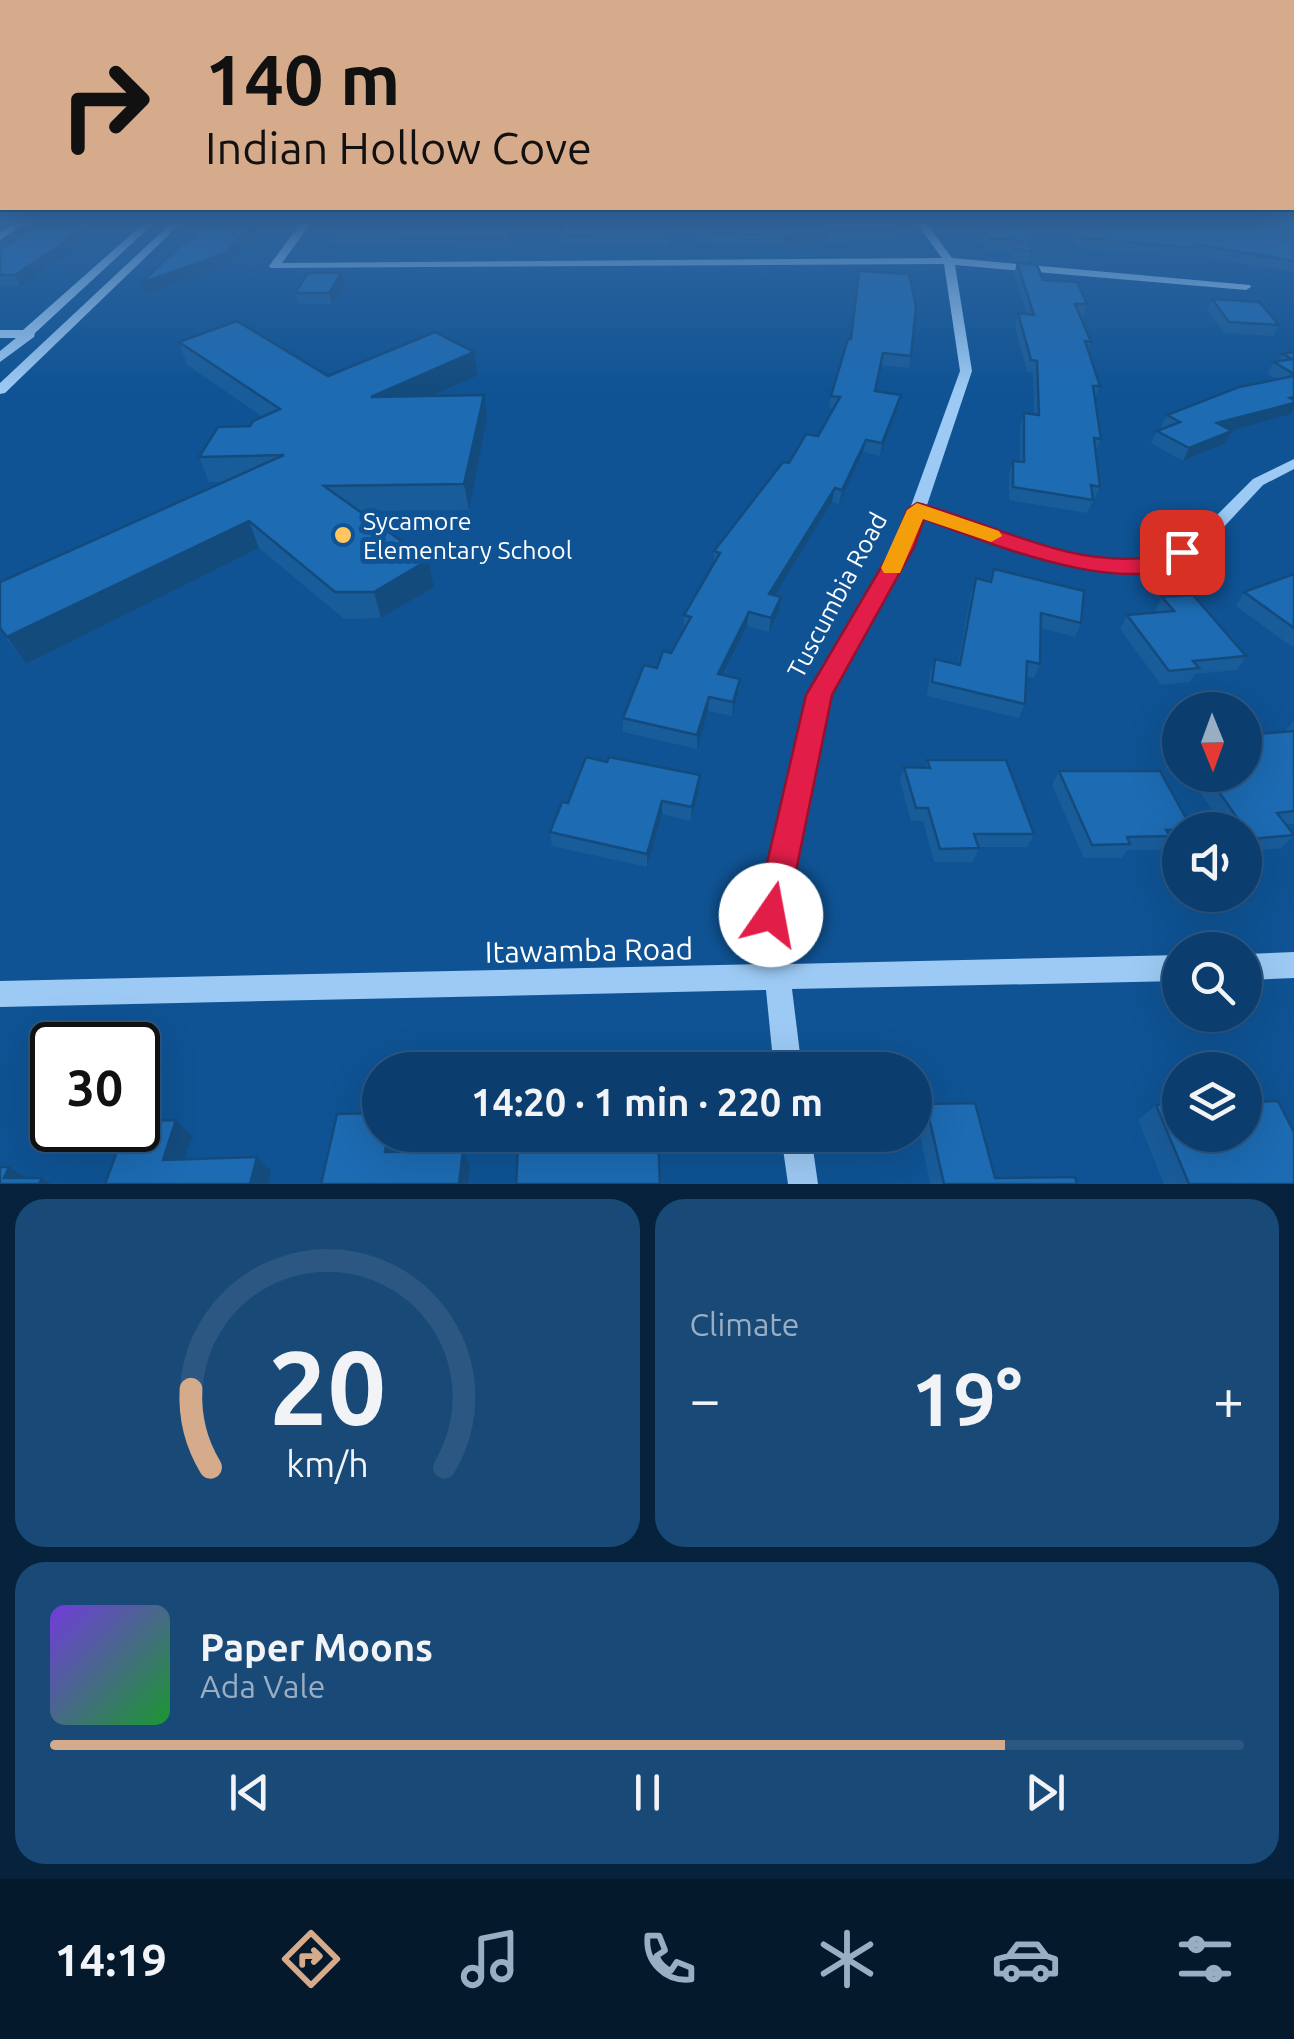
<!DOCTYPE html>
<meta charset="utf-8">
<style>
:root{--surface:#0b3e6f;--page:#194977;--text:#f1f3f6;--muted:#9aaec3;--line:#2b5782;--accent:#d6ab8b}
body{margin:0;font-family:Ubuntu,sans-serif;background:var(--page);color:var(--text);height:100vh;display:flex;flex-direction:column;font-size:38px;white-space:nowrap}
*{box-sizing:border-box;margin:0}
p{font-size:32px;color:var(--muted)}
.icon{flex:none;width:55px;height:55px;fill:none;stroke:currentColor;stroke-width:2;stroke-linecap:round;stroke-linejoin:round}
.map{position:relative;height:1184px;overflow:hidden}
.details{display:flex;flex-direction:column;gap:15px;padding:15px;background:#06223d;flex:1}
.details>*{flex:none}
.banner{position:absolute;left:0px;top:0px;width:1295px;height:210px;box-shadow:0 10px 40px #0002,0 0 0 2px var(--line);background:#d6ab8b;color:#111;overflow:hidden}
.needle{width:65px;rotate:179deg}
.tools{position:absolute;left:1162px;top:692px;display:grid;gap:20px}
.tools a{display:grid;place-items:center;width:100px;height:100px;border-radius:50%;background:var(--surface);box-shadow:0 10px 40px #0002,0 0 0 2px var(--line);font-size:50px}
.speed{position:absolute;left:30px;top:1022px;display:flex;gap:20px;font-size:50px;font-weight:700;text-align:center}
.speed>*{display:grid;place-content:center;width:130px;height:130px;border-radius:50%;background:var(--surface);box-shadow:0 10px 40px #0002,0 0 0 2px var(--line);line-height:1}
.speed .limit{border:5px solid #111;border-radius:15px;background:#fff;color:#111}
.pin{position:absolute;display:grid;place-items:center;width:85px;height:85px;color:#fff;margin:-42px;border-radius:20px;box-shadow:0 5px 15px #0006}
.me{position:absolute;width:110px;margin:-55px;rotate:12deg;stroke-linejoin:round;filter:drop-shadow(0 0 8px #0008)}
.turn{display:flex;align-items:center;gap:35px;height:210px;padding:0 40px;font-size:45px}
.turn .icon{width:130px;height:130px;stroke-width:2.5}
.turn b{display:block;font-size:70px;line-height:85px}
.big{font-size:75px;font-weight:700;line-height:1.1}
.details .tile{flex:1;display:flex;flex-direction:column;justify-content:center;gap:15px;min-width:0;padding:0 35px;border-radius:30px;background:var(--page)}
.details .dial{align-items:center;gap:0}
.dial svg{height:260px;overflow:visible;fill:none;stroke:var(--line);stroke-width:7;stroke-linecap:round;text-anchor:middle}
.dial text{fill:var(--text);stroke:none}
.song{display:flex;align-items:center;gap:30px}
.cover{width:120px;height:120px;border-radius:15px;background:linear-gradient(135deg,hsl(260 70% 55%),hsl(130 70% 35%))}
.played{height:10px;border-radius:5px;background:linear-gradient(90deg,var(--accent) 80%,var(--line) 80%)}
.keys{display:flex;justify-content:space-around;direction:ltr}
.heat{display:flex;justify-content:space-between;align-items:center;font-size:55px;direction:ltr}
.details .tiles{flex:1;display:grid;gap:15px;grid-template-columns:1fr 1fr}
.tile:last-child{grid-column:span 2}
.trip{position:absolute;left:362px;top:1052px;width:570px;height:100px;border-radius:50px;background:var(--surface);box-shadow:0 10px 40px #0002,0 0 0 2px var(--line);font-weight:700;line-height:100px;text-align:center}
.menu{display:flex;height:160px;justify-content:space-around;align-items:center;background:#04192c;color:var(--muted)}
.menu .icon{width:70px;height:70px}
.menu .selected{color:var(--accent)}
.menu b{font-size:45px;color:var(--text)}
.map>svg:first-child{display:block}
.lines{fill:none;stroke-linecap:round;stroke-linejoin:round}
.minor{fill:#9ccaf4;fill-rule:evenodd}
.wall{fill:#195c9a}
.shaded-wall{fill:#144b7d}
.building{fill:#1d6bb3;stroke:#144b7d;stroke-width:2.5}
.route{fill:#e11d48;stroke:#92132f;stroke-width:2.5}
.slow{fill:#f59e0b}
.poi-dot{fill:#ffc55f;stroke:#0f5394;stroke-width:4}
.labels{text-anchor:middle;stroke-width:10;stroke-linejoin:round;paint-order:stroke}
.poi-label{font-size:25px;fill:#fff;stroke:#0f5394;text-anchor:start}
.street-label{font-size:25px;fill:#fff;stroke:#0f5394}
.near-street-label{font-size:30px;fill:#fff;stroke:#0f5394}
</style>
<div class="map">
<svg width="1294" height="1184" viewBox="0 0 1294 1184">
<rect width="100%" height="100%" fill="#0f5394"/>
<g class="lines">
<g class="minor">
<polygon points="13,224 24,224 0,240 0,233"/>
<polygon points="143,224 153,224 35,333 34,337 0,362 0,351 16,338 0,338 0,330 23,330"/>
<polygon points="170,224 180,224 5,393 0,394 0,383"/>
<polygon points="300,224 310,224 282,263 942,258 917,224 927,224 952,258 1250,285 1251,287 1246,290 955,265 972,371 926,508 1039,547 1099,561 1159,559 1195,537 1253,479 1294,459 1294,469 1263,485 1207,545 1162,569 1099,571 1029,555 922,517 912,547 829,695 783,915 789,964 1180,955 1180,981 792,989 802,1070 774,1070 766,990 0,1007 0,981 764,964 759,915 809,695 896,547 960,371 944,264 270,268 269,266"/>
<polygon points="1294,952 1294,978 1245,980 1245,954"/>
<polygon points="781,1135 811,1135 818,1184 788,1184"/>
</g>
</g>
<g class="wall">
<polygon points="37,224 99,224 92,229 93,232 67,254 21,286 0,286 0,250"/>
<polygon points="340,224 518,224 511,248 335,246 332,236"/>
<polygon points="697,224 893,224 897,230 895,240 826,241 782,246 701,242"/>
<polygon points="968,224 1028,224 1034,241 1029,261 1010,260 1009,255 1010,250 984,249 979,224"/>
<polygon points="1064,224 1294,224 1294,272 1192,255 1191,258 1078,248"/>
<polygon points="562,235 667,236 667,247 563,245"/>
<polygon points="1017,263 1043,280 1087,304 1083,316 1080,316 1091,342 1088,351 1100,386 1095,398 1101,439 1096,451 1100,487 1087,513 1009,500 1009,474 1013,461 1020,462 1020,426 1024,413 1034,415 1033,373 1027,372 1015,325 1018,313 1027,314 1014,274"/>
<polygon points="341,273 344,284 332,304 298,304 295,293"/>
<polygon points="1212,299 1279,325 1273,336 1224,333 1207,310"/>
<polygon points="848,339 911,356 909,368 881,365 875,391 901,395 898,407 880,456 863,452 839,504 832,502 774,596 781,597 779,611 769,632 747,626 723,675 740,679 738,692 732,716 708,711 697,749 623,732 623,718 657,668 671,653 684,629 684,615 714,564 714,551 789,463 818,436 833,409 829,408 831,396"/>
<polygon points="179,342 328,376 474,352 478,375 433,396 487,419 469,510 360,511 434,587 381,618 344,619 259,548 26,664 0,630 0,582 225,482 209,482 199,457 250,426 263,417 187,365"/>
<polygon points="1294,352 1294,409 1291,414 1231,430 1226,443 1183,461 1151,443 1157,431 1163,428 1161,427 1167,415 1276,379 1267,374 1274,362 1279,361 1283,354"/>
<polygon points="994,569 1081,623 1075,637 1041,628 1040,664 1034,678 1026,676 1025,704 1019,718 927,696 930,673 935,659 958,664 971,592 976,578 989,582"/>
<polygon points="1294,574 1294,646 1292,647 1236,606 1244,592"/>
<polygon points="1162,597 1246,656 1237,670 1195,674 1190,682 1161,685 1120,629 1127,615 1156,612 1155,611"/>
<polygon points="1294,721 1294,824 1286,824 1294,835 1282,848 1245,852 1245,830 1226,830 1188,775 1245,775 1245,734 1285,731"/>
<polygon points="927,760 1034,834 1027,847 979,847 973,862 934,862 923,821 911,821 900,781 904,767 925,768"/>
<polygon points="607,762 700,775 699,789 691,821 662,814 647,867 552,846 550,832 568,803"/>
<polygon points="1059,771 1180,830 1180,843 1165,843 1160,850 1127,850 1122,858 1084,858 1052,785"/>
<polygon points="926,1104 995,1178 1077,1184 930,1184 917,1119"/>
<polygon points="1156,1105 1294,1184 1164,1184 1138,1120"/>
</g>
<g class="shaded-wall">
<polygon points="85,224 99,224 92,229 93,232 67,254 21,286 15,275"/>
<polygon points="251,224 263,224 229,263 146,294 141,283"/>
<polygon points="514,224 518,224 511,248 510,237"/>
<polygon points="828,231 826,241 782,246 783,236"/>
<polygon points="341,273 344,284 332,304 329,293"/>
<polygon points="474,352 478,375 377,421 371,397"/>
<polygon points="484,395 487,419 469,510 464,484"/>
<polygon points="901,395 898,407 880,456 882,443"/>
<polygon points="1294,397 1294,409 1291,414 1211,436 1217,423"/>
<polygon points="1232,431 1226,443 1183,461 1189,448"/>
<polygon points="866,440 863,452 839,504 842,490"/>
<polygon points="835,488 832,502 767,608 769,594"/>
<polygon points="249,521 259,548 26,664 7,637"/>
<polygon points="428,560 434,587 381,618 374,592"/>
<polygon points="781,597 779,611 769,632 771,618"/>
<polygon points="749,612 747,626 716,688 718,674"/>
<polygon points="740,679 738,692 732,716 733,702"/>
<polygon points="709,697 708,711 697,749 697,735"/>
<polygon points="700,775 699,789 691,821 692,807"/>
<polygon points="662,801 662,814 647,867 647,854"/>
<polygon points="176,1120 192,1136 180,1175 163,1160"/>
<polygon points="388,1135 400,1135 394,1166 385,1152"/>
<polygon points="463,1151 470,1166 468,1184 459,1184"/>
<polygon points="257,1157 271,1171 268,1184 250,1184"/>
<polygon points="9,1167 32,1181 4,1178"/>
<polygon points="42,1178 51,1184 39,1184"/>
</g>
<g class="building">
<polygon points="37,224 86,224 63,243 15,275 0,275 0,250"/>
<polygon points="203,224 251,224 226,253 141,283"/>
<polygon points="340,224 514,224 510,237 332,236"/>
<polygon points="563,224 666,224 667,236 562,235"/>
<polygon points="700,224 893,224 897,230 828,231 783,236 702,232"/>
<polygon points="984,224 1028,224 1034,241 1029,241 1032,251 1013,249 1012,245 1025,241 987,238"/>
<polygon points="1073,224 1294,224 1294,261 1192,244 1195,248 1081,238"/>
<polygon points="1017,263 1037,265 1043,280 1077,282 1087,304 1075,304 1091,342 1085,341 1100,386 1093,386 1101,439 1094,438 1100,487 1091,485 1093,500 1013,487 1013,461 1024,462 1024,413 1039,415 1037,361 1031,360 1018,313 1034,315"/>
<polygon points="859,271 909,274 916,306 911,356 883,353 875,391 901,395 882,443 866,440 842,490 835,488 769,594 781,597 771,618 749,612 718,674 740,679 733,702 709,697 697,735 623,718 644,665 657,668 663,651 671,653 691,617 684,615 720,553 714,551 783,462 789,463 806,434 818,436 840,397 831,396 848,339 851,339"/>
<polygon points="308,273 341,273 329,293 295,293"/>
<polygon points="1212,299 1259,302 1279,325 1229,322"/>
<polygon points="237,321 328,376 435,332 474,352 371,397 484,395 464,484 324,486 428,560 374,592 335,592 249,521 7,637 0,628 0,582 284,455 199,457 218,427 250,426 253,421 280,409 179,342"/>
<polygon points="1294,352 1294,374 1274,362 1292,359 1283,354"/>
<polygon points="1294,376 1294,397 1290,398 1294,400 1294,403 1217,423 1232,431 1189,448 1157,431 1180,422 1167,415 1239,387"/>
<polygon points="994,569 1084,591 1081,623 1041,613 1040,664 1027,661 1025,704 932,682 935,659 960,665 976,578 991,582"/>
<polygon points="1294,574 1294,628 1244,592"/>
<polygon points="1193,595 1246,656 1193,661 1199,668 1169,671 1127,615 1174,611 1162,597"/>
<polygon points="1294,731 1294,811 1277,813 1294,835 1252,839 1207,775 1245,775 1245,743 1248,743 1245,739 1245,735"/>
<polygon points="586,757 607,762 609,757 700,775 692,807 662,801 647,854 550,832 562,802 568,803"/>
<polygon points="927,760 1006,760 1034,834 974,834 979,848 940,849 928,808 916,808 904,767 930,768"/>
<polygon points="1059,771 1160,771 1192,829 1166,830 1170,836 1127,837 1130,844 1092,845"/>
<polygon points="1278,1101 1294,1132 1294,1184 1189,1184 1156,1105 1180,1104 1180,1135 1245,1135 1245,1102"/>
<polygon points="975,1103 995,1178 1075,1177 1077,1184 944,1184 926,1104"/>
<polygon points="380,1113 380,1135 388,1135 385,1152 463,1151 459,1184 321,1184 337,1114"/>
<polygon points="176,1120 163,1160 257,1157 250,1184 105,1184 125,1130 138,1130 138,1121"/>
<polygon points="606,1135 658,1135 660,1184 516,1184 518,1148 606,1145"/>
<polygon points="0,1167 9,1167 4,1178 42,1178 39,1184 0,1184"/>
</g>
<linearGradient id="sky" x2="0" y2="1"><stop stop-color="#082e51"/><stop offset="0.57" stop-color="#31669f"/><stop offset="1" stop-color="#31669f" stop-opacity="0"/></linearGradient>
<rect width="1294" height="390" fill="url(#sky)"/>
<path class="route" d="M917,503C996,524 1068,568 1153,557C1163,556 1171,548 1182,546L1193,552C1146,609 981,540 924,519L914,547L832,695L787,915L782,926L771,930L760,926L755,915L806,695L893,547L907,510Z"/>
<polygon class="slow" points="917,503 999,531 1002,536 991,542 923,519 900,573 884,573 881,568 907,510"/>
<circle class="poi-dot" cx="343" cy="535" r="10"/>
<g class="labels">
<g class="poi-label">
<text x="363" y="530">Sycamore<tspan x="363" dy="29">Elementary School</tspan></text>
</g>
<g class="street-label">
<text transform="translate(837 595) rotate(-62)" y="9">Tuscumbia Road</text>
</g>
<g class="near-street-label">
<text transform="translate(589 951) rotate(-1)" y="10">Itawamba Road</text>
</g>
</g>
</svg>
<div class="tools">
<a><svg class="needle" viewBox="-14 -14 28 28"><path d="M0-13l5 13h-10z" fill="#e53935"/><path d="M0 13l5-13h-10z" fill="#9aaec3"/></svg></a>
<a><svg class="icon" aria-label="sound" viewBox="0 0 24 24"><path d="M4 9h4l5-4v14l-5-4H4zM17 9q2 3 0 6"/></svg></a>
<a><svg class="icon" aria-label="search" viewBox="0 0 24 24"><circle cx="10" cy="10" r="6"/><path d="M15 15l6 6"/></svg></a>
<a><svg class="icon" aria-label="layers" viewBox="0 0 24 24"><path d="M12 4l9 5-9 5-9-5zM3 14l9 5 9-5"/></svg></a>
</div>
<div class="speed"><div class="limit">30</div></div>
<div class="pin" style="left:1182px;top:552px;background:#d93025"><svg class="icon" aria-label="arrive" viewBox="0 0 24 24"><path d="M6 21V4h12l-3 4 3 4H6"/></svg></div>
<svg class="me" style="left:771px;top:915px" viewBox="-20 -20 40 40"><circle r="19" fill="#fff"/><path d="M0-13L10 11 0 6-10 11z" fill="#e11d48"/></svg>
<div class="trip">14:20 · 1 min · 220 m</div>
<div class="banner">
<div class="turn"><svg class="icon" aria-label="right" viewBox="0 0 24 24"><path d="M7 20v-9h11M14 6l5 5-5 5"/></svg><div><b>140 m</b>Indian Hollow Cove</div></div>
</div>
</div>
<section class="details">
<div class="tiles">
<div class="tile dial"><svg viewBox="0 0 100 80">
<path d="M14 69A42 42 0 1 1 86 69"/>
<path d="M14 69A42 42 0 0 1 8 45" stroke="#d6ab8b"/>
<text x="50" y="56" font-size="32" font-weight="700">20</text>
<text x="50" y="72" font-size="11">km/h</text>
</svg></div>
<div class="tile"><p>Climate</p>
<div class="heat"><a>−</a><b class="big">19°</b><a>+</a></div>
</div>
<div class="tile">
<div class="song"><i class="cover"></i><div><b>Paper Moons</b><p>Ada Vale</p></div></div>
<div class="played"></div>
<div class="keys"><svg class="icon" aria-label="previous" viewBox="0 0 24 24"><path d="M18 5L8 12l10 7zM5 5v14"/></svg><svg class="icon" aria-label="pause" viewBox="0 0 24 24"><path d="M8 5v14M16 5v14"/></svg><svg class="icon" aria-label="next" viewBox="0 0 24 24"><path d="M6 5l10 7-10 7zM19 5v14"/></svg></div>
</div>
</div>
</section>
<nav class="menu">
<b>14:19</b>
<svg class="icon selected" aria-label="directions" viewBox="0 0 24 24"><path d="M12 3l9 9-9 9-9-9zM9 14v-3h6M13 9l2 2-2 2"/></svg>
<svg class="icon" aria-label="music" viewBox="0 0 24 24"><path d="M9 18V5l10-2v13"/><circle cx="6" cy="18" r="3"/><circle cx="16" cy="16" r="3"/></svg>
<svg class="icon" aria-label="phone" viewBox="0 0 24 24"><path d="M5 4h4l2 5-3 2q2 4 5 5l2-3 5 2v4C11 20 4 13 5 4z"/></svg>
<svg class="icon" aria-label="climate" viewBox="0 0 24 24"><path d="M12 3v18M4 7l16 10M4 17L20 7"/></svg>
<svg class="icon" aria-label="car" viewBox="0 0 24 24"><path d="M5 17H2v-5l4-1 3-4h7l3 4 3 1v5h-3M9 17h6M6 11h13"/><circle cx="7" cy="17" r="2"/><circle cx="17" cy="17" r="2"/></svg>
<svg class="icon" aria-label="filters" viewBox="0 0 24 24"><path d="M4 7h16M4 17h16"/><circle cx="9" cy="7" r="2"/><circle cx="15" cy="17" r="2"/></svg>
</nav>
